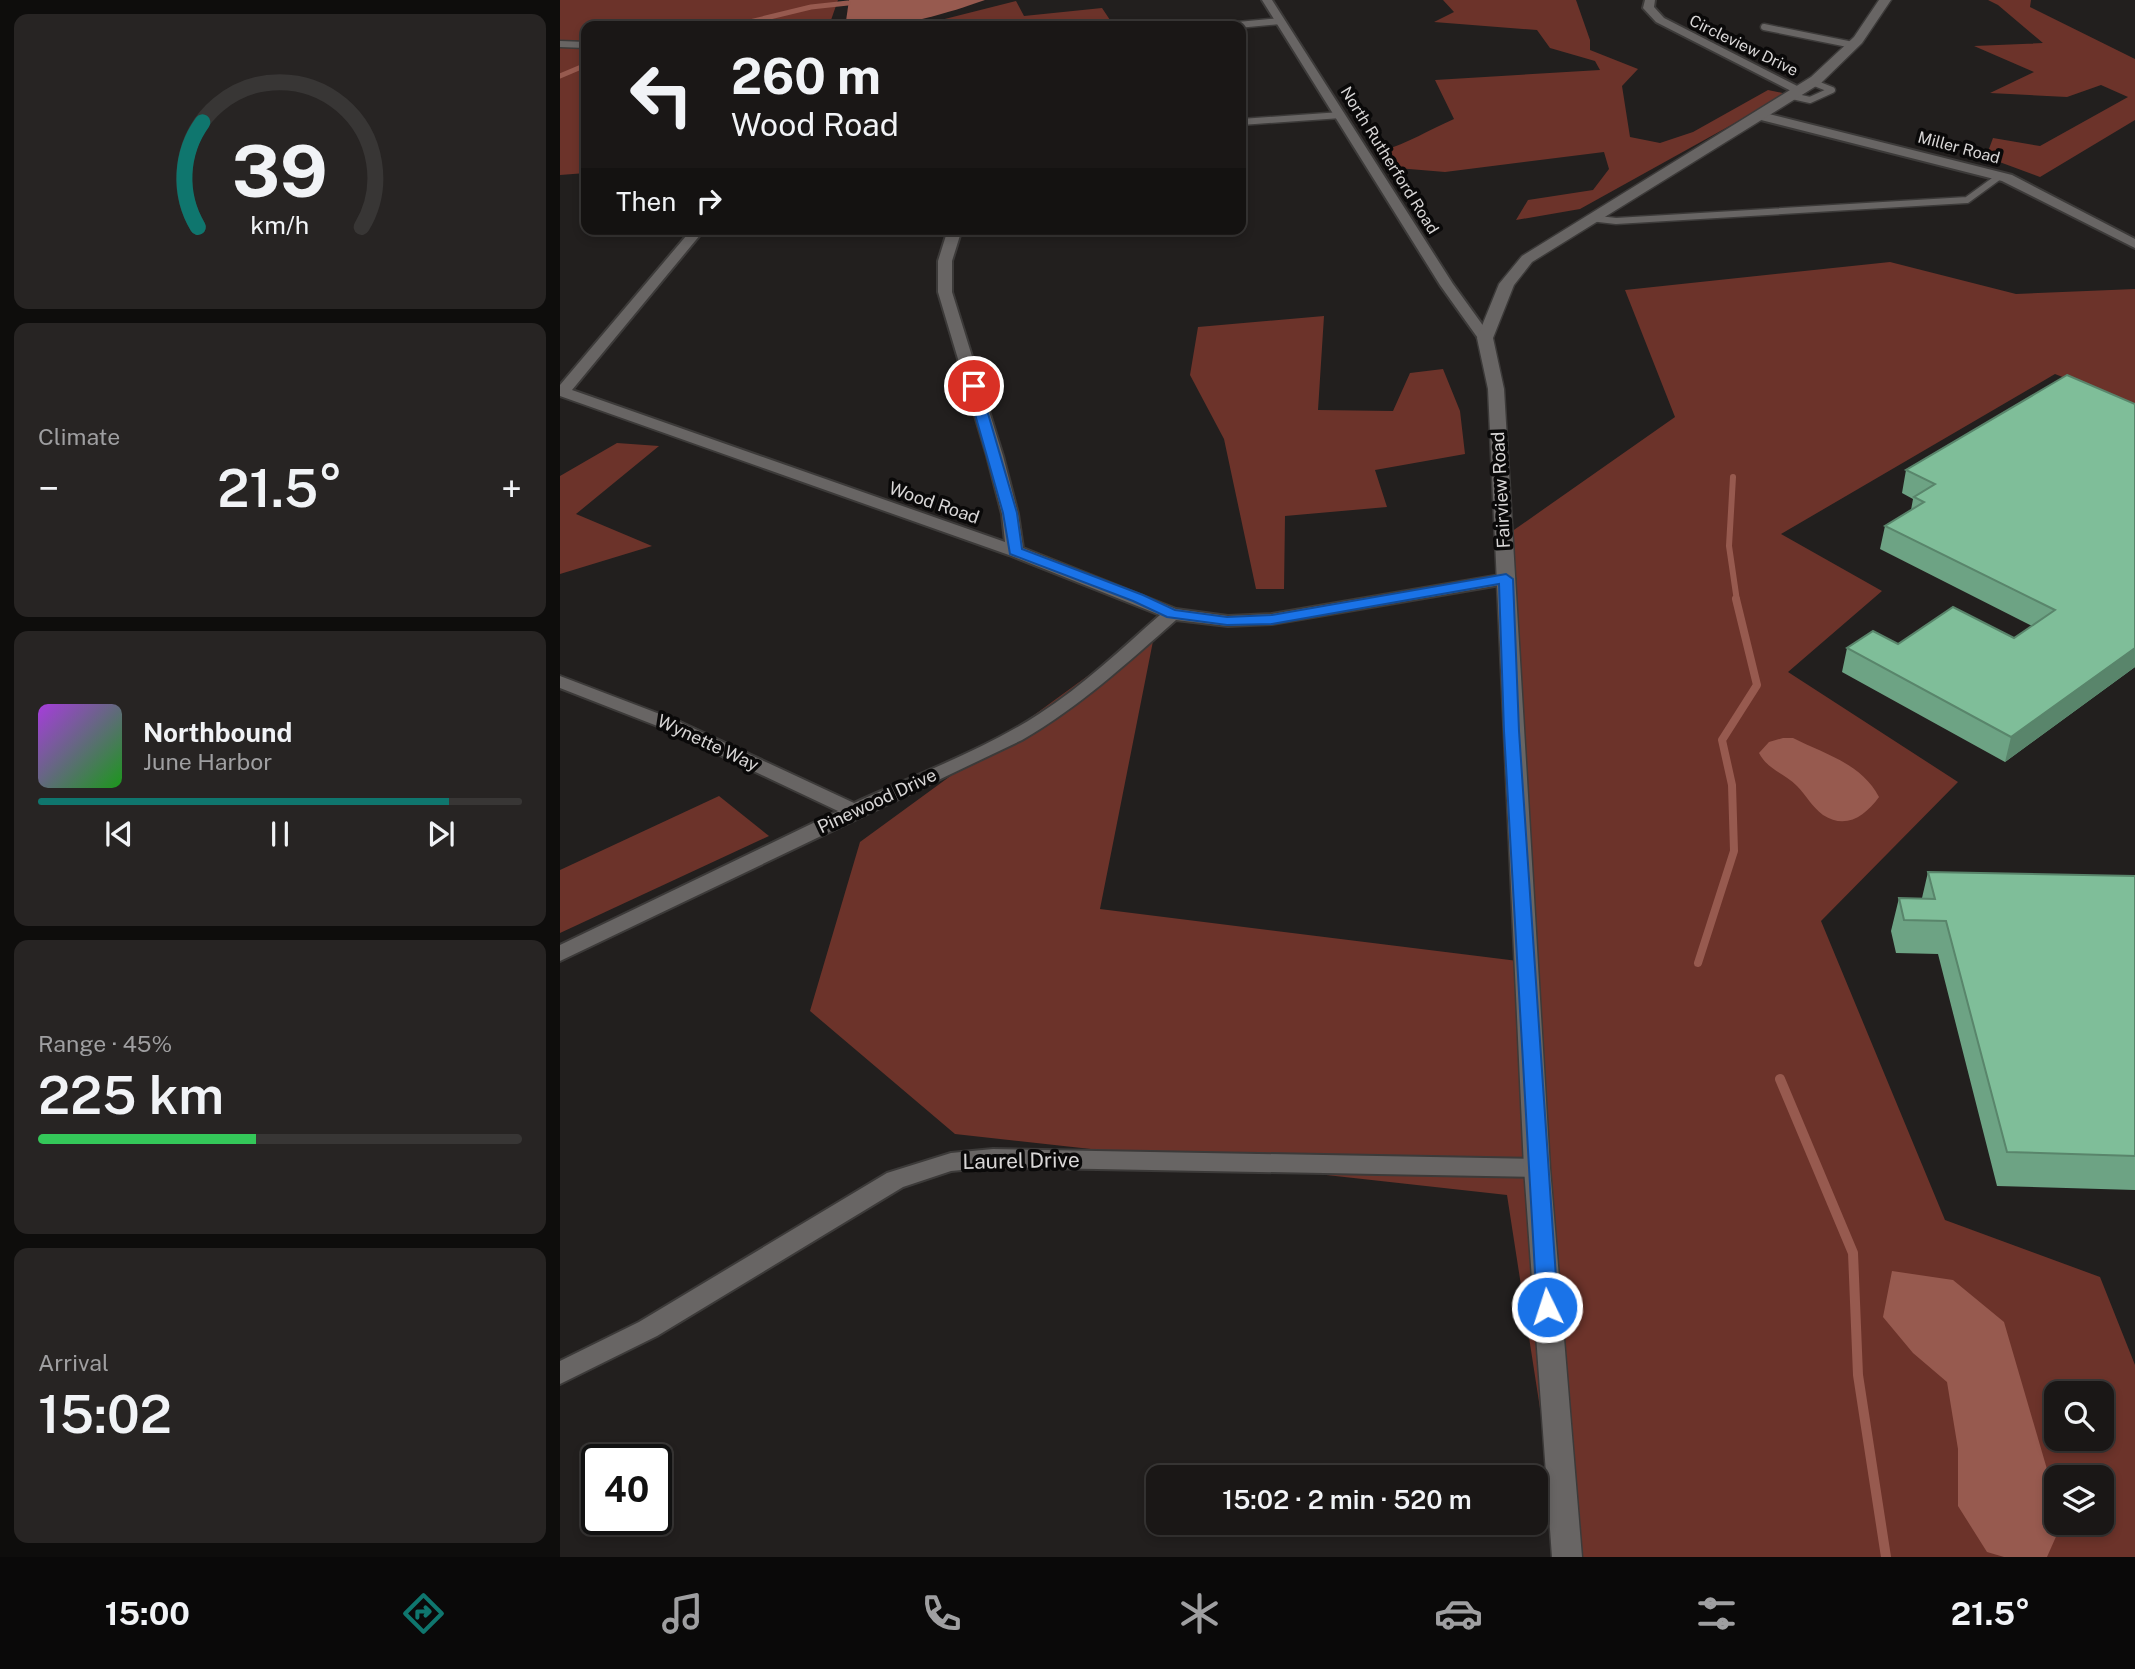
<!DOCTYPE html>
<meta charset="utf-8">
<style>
:root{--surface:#1a1716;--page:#272423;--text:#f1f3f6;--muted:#9f9fa1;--line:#383635;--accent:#0f766e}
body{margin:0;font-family:"Public Sans",sans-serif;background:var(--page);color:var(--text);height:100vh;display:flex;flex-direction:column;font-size:26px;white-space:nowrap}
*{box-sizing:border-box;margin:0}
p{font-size:23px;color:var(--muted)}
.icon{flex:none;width:38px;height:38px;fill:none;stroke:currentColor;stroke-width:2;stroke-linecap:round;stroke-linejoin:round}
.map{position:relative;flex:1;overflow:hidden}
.sheet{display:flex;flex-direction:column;gap:14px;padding:14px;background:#0e0d0c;width:560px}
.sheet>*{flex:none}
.hud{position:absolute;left:21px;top:21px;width:665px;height:214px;border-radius:14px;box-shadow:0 4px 10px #0003,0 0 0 2px var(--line);background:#1a1716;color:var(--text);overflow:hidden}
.buttons{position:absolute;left:1484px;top:1381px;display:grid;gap:14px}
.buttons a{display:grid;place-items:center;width:70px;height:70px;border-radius:14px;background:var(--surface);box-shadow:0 4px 10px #0003,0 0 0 2px var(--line);font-size:35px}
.speed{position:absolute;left:21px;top:1444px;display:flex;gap:14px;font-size:35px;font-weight:700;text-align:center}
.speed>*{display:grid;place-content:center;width:91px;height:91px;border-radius:50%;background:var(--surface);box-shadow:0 4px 10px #0003,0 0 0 2px var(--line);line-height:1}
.speed .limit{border:4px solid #111;border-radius:10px;background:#fff;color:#111}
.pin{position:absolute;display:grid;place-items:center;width:60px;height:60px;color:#fff;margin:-30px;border:4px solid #fff;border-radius:50%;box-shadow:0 2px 7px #0007}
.me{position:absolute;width:77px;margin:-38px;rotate:356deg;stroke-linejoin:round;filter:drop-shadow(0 0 5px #0008)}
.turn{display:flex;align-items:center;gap:24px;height:147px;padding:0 35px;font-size:32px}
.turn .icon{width:91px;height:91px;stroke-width:2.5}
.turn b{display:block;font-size:49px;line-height:60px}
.then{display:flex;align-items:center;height:66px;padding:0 35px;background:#0003;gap:14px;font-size:26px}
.big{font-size:52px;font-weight:600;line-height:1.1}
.sheet .widget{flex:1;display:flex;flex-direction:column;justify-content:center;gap:10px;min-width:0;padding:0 24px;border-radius:14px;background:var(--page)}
.sheet .dial{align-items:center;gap:0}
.dial svg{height:182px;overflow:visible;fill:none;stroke:var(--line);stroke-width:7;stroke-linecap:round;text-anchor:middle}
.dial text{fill:var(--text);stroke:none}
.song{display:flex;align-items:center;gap:21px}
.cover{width:84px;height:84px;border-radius:10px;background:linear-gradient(135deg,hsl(280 70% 55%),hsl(120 70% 35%))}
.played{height:7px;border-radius:4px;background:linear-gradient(90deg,var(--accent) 85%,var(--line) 85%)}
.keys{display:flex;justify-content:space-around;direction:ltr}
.heat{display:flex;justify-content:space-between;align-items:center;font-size:38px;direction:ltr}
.charge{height:10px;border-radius:5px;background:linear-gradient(90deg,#34c759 45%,var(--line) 0)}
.trip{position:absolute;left:586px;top:1465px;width:402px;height:70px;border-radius:14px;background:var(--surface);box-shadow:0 4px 10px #0003,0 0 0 2px var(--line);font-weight:600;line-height:70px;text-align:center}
.dock{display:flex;height:112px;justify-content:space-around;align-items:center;background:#0a0909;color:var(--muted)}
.dock .icon{width:49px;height:49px}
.dock .current{color:var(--accent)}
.dock b{font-size:32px;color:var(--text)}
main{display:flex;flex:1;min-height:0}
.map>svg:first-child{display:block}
.green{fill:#6c332a;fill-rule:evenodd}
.water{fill:#975a4f}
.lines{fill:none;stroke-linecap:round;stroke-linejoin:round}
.stream-far3{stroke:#975a4f;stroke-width:5}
.stream-far2{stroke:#975a4f;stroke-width:6}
.stream-far1{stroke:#975a4f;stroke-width:8}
.stream{stroke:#975a4f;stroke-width:10}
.service-casing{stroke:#3c3a39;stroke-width:9}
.minor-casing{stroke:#3c3a39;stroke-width:4}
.tertiary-casing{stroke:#3c3a39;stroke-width:3}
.service{stroke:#686564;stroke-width:6}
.minor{fill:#686564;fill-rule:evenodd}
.tertiary{fill:#686564;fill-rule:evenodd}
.wall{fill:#6da384}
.shaded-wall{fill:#59856b}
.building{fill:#7fbe99;stroke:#59856b;stroke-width:2}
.route{fill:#1a73e8;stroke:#114b97;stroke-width:2}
.labels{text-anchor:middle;stroke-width:7;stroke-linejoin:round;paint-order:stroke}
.far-street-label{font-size:16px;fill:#d8d6d6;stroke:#0a0909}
.street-label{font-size:18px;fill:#d8d6d6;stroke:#0a0909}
.near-street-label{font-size:21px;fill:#d8d6d6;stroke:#0a0909}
</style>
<main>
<section class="sheet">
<div class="widget dial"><svg viewBox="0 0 100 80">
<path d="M14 69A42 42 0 1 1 86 69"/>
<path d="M14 69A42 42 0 0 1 16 23" stroke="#0f766e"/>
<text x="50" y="56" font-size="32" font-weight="700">39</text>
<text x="50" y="72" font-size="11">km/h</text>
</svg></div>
<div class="widget"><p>Climate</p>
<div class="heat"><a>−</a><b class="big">21.5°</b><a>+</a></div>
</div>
<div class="widget">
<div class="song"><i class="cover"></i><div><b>Northbound</b><p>June Harbor</p></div></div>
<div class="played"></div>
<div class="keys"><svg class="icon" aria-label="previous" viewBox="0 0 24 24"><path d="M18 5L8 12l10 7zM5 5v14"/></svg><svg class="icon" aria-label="pause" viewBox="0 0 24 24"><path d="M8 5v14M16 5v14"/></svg><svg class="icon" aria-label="next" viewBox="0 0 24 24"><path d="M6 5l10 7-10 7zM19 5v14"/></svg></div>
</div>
<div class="widget"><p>Range · 45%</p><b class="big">225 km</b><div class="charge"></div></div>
<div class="widget"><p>Arrival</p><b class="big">15:02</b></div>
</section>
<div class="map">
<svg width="1575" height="1557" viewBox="0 0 1575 1557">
<rect width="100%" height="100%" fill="#221f1e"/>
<g class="green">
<polygon points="0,0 278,0 270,23 272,26 26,26 26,173 0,175"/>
<path d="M883,0H1016L1030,40V50L1078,69L1062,86L1070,137L1100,143L1133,132L1208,90L1227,94L1020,209L956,220L968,200L1033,190L1049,169L1044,152L885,172L837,168L822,151C848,143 869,130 894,119L875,80L1040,70L1035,61L990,48L977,30L874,22L894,12Z"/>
<polygon points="1428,0 1471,0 1470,7 1575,59 1575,120 1480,177 1426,157 1433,138 1480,146 1568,97 1541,85 1507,97 1430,93 1474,72 1414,46 1483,43 1438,5"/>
<polygon points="456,1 464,16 542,8 554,26 357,26"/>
<path d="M1330,262L1456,294L1575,289V406L1495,374L1221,534L1322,591L1228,672L1398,782L1261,921L1385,1220L1540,1277L1575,1365V1557H1003L947,1195L395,1134L250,1011L300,842L596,626L540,909L966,962L951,532L1115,417L1065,290ZM1496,1393H1542V1438H1496ZM1496,1477H1542V1522H1496Z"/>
<polygon points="764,316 758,410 833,411 850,373 883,369 900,411 905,454 815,470 827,507 725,516 724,589 696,589 664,439 630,375 638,327"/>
<polygon points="57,443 99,446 16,514 92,546 0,574 0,476"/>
<polygon points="159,796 209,836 0,933 0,870"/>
</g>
<g class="water">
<path d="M289,0H425C397,10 310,39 286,21Z"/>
<path d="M1223,738H1233C1265,754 1302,764 1319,797C1305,816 1286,830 1263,815C1252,807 1246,795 1237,786C1224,773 1208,770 1199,753L1209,742Z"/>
<polygon points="1332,1271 1393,1280 1444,1322 1496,1500 1496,1522 1502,1523 1487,1557 1444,1557 1427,1552 1398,1506 1398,1449 1387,1382 1353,1353 1323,1317"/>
</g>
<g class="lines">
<g class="stream-far3">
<polyline points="173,26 251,7 288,3"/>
<polyline points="0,76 26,65"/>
</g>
<polyline class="stream-far2" points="1173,477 1169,546 1177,601"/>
<polyline class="stream-far1" points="1138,963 1174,851 1172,785 1162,740 1197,685 1176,599"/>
<polyline class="stream" points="1220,1079 1293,1253 1298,1375 1326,1557"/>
<g class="service-casing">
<g id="service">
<polyline points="667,26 721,21"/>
<polyline points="1204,27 1293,45"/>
<polyline points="0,44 26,45"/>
<polyline points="1232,96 1250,100 1272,90 1252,82"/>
<polyline points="681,122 781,115"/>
<polyline points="1030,218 1056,221 1407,200 1440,176"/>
</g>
</g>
<g class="minor-casing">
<g id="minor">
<polygon points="702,0 712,0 893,284 932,338 930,341 920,341 880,285"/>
<polygon points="1085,0 1095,0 1094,7 1104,18 1247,91 1237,94 1096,22 1083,8"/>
<polygon points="1201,112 1452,175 1575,239 1575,248 1442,181 1197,119 1195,116"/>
<path d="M132,229H145L12,390L445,542L442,514L427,456L378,292V261L388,229H402L392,261V292L443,456L458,514L463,548L616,609L668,616L712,614L946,574L955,579L946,584L712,624L668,626L616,620C566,664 519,707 462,740L0,961V945L278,811L105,729L0,688V676L118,721L294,803C355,775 422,751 479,714C523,686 561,649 600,615L449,555L0,396V385Z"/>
<polygon points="433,1149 977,1159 985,1162 989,1168 985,1174 977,1177 433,1167 391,1171 343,1187 97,1336 0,1384 0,1361 79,1322 327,1173 391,1153"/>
</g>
</g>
<g class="tertiary-casing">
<polygon id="tertiary" points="1319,0 1331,0 1302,43 1261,83 972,262 954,285 933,338 944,389 990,1168 1022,1557 992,1557 964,1168 928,389 917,338 939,284 962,256 1251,77 1294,37"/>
</g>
<use href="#service" class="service"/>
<use href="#minor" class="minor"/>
<use href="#tertiary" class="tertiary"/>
</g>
<g class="wall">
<polygon points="1575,404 1575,667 1445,762 1282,672 1287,648 1454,638 1472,626 1320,549 1325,526 1351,510 1353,499 1342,493 1346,470"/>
<polygon points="1368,872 1575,876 1575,1190 1437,1186 1378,954 1336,953 1331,931 1339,898 1362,898"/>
</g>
<polygon class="shaded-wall" points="1575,648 1575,667 1445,762 1451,737"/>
<g class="building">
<polygon points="1507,375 1575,404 1575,648 1451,737 1287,648 1313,631 1338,644 1393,607 1454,638 1495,610 1325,526 1364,502 1354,497 1375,484 1346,470"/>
<polygon points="1368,872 1575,876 1575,1156 1447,1152 1386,921 1344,920 1339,898 1375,899"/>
</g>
<polygon class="route" points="414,382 420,386 457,513 462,549 583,595 615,610 667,617 712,615 946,574 953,579 959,731 998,1307 995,1313 987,1315 980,1313 977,1307 944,731 939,584 712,624 667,625 607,617 573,601 450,554 443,513 407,386"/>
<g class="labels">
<g class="far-street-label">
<text transform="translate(1184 45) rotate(26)" y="6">Circleview Drive</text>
<text transform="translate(1399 147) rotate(15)" y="6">Miller Road</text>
<text transform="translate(830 160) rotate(58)" y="6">North Rutherford Road</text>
</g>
<g class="street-label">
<text transform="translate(941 490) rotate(-93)" y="6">Fairview Road</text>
<text transform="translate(374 503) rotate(19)" y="6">Wood Road</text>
<text transform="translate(148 743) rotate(25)" y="6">Wynette Way</text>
<text transform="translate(317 801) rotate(-25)" y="6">Pinewood Drive</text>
</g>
<g class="near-street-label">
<text transform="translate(461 1161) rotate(-1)" y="7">Laurel Drive</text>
</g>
</g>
</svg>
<div class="buttons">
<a><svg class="icon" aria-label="search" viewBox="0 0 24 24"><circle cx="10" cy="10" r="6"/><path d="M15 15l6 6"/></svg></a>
<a><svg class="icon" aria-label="layers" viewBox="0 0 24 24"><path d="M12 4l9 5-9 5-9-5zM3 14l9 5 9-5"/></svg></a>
</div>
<div class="speed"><div class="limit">40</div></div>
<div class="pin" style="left:414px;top:386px;background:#d93025"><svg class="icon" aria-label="arrive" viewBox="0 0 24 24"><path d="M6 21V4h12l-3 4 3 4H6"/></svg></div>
<svg class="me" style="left:987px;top:1307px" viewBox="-20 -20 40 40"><circle r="17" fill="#1a73e8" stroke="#fff" stroke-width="3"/><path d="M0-11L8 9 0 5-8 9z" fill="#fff"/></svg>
<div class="trip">15:02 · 2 min · 520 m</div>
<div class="hud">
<div class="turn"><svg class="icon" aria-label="left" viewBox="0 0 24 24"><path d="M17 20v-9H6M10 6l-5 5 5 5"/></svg><div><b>260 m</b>Wood Road</div></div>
<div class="then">Then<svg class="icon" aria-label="right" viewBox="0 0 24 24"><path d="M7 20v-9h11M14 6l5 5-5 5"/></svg></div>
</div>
</div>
</main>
<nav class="dock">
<b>15:00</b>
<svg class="icon current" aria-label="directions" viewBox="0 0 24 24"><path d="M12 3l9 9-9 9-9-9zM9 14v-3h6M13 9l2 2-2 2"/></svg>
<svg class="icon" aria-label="music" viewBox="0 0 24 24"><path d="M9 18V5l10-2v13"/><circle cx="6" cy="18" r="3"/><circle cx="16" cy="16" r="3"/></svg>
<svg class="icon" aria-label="phone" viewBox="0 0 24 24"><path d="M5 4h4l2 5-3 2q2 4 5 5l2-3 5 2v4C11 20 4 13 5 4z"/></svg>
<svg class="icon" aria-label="climate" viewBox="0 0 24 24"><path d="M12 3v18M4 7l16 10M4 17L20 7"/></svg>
<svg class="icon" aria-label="car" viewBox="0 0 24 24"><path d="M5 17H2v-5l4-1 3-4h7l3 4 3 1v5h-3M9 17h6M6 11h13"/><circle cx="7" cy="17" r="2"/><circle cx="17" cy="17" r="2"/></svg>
<svg class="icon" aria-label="filters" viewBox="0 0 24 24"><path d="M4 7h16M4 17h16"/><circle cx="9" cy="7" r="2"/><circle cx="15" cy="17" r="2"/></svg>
<b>21.5°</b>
</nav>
